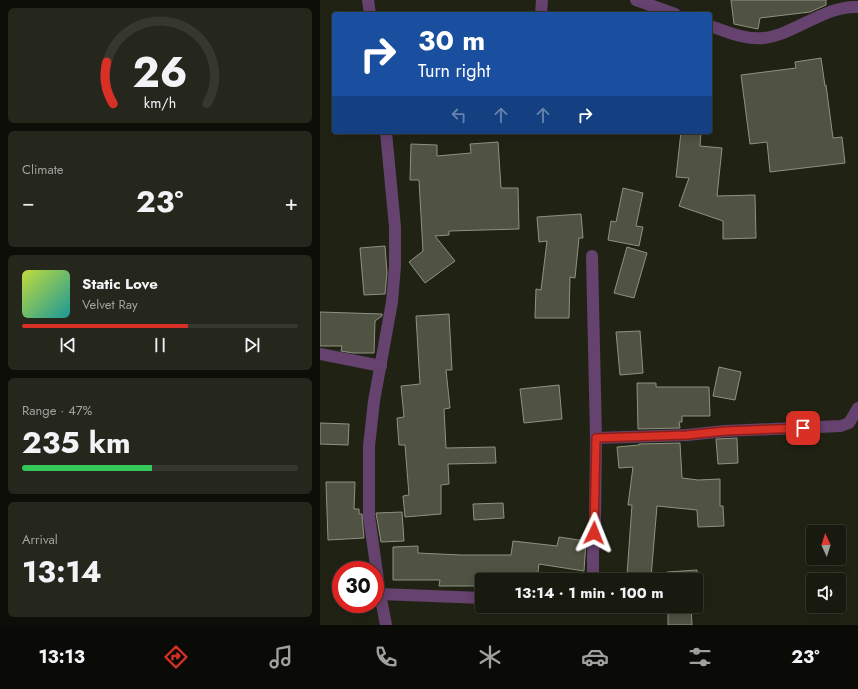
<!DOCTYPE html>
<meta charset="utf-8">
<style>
:root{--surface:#181a0f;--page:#25271d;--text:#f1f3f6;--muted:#9fa19e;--line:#36382f;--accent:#d93025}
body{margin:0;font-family:Jost,sans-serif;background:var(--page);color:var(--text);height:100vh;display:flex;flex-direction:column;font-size:15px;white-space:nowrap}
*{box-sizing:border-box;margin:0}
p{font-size:13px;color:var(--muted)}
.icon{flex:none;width:22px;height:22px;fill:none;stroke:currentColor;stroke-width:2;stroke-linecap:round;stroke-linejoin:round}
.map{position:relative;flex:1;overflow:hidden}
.drawer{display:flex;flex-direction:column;gap:8px;padding:8px;background:#0d0e08;width:320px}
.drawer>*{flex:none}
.hud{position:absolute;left:12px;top:12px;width:380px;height:122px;border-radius:4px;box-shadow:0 2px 10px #0003,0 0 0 1px var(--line);background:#1a4fa0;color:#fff;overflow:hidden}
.needle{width:26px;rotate:356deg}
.buttons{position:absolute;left:486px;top:525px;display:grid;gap:8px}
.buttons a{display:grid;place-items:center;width:40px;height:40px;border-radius:4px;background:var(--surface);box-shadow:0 2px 10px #0003,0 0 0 1px var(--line);font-size:20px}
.speed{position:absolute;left:12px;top:561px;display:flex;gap:8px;font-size:20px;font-weight:700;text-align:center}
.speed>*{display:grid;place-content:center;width:52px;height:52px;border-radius:50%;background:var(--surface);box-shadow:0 2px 10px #0003,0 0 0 1px var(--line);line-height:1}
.speed .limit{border:6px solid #d22;background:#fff;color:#111}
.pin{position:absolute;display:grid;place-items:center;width:34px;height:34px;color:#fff;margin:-17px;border-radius:8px;box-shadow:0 2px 6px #0006}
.me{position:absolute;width:44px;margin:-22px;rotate:2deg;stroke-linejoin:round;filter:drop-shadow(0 0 3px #0008)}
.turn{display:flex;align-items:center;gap:14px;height:84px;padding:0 20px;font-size:18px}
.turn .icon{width:52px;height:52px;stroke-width:2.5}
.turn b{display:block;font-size:28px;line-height:34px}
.lanes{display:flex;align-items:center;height:38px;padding:0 20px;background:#0003;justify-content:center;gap:20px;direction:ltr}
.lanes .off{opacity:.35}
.big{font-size:30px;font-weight:700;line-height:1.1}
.drawer .card{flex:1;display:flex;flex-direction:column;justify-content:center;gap:6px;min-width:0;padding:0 14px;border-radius:6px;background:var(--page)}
.drawer .dial{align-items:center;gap:0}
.dial svg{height:104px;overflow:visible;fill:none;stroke:var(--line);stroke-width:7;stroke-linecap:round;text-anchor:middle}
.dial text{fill:var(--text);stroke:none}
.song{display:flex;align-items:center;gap:12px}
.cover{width:48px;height:48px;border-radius:6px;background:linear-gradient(135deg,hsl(70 70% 55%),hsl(180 70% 35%))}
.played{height:4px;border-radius:2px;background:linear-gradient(90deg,var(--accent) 60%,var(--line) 60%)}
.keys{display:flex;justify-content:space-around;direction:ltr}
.heat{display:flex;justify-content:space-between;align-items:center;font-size:22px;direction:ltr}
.charge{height:6px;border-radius:3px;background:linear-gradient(90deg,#34c759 47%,var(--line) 0)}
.trip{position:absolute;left:155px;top:573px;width:228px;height:40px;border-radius:4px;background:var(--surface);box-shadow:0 2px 10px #0003,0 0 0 1px var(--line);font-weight:700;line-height:40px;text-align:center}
.tabs{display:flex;height:64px;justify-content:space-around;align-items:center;background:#0a0a06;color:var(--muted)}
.tabs .icon{width:28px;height:28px}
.tabs .on{color:var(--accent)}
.tabs b{font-size:18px;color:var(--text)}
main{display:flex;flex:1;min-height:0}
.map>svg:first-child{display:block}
.building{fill:#505342;stroke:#8f9281}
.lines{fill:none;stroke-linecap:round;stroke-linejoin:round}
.minor{stroke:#66426f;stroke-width:12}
.route-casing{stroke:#8d1f18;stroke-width:10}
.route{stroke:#d93025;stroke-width:7}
</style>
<main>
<section class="drawer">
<div class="card dial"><svg viewBox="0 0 100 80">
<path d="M14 69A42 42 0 1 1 86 69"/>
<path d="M14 69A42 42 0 0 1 9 37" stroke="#d93025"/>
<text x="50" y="56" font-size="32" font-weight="700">26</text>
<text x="50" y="72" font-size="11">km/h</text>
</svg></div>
<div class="card"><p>Climate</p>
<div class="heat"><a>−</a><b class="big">23°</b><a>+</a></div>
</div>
<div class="card">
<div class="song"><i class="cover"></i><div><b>Static Love</b><p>Velvet Ray</p></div></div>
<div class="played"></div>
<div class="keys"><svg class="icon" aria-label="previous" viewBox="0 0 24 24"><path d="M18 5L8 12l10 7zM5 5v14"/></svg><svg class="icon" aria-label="pause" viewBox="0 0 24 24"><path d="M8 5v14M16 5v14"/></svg><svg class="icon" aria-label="next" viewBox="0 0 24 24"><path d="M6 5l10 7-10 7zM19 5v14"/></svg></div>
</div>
<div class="card"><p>Range · 47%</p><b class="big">235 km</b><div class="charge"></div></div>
<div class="card"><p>Arrival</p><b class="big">13:14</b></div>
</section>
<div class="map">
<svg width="538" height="625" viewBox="0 0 538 625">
<rect width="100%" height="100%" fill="#202314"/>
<g class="building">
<polygon points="411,0 506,0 506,5 490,12 440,18 438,29 414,24"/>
<polygon points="501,58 505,86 506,85 513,138 522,137 525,163 450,172 447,142 430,144 421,75 476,68 475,62"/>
<polygon points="361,132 381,132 380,146 402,148 397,196 435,195 436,238 403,239 403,221 359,206 369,178 356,177"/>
<polygon points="178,142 181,188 198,188 199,229 129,231 129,235 115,236 135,261 105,283 89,262 103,251 99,180 90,180 91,144 117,145 117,156 151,153 150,144"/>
<polygon points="303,188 323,193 316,226 323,227 319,246 288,240 291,221 296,222"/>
<polygon points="261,214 263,238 259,238 255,278 250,277 249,318 215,318 216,289 221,290 227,241 219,242 217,217"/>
<polygon points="65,246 67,273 65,294 44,295 40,248"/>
<polygon points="307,247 327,253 314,298 294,293"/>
<polygon points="0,312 62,314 62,316 55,321 54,353 33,353 21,351 22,346 0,346"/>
<polygon points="129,314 132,370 126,370 130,408 124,409 126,448 175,447 176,463 128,464 129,484 121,485 121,514 85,517 83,496 89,495 85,445 79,445 77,418 84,417 81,386 100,384 96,316"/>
<polygon points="320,331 323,373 300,375 296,332"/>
<polygon points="399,367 421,372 415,400 393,396"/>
<polygon points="317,383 336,383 336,387 389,387 390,416 362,416 362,422 359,422 360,428 318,429"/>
<polygon points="239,385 242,419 204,423 200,389"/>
<polygon points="0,423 29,424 28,445 0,444"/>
<polygon points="417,438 418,463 398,464 396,439"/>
<polygon points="360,443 362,478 378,480 400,479 400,506 403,506 404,526 378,527 377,510 337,506 331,577 307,575 312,505 308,505 313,467 299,468 297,447 319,445 319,444"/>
<polygon points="6,482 35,482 34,509 39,509 39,514 42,514 44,538 8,540"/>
<polygon points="183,503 184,518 154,520 153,504"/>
<polygon points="82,512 84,541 61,542 56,513"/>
<polygon points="239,537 266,541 264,571 219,564 217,580 162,580 162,586 119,586 120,580 73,580 73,547 98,546 98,553 141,555 191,555 193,541 237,546"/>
<polygon points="377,570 379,597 376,597 376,580 347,580 347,572"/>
<polygon points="348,606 371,606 372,625 348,625"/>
</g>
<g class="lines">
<g class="minor">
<polyline points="48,0 50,14"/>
<polyline points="316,0 355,14"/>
<polyline points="221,14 222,0"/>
<path d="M390,26C408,32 425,40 444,38C476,34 505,5 538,7"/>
<polyline points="66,132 75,227 75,266 72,302 54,401 49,446 49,516 60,594 66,625"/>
<polyline points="272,256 276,438 275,522 273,555 273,580"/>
<polyline points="0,354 61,366"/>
<polyline points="276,438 367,435 405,431 521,426 529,423 538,408"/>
<polyline points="60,594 162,598"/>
</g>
</g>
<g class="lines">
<g class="route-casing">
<polyline id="route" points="274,533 276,438 367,435 405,431 483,428"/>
</g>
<use href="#route" class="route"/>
</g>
</svg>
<div class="buttons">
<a><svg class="needle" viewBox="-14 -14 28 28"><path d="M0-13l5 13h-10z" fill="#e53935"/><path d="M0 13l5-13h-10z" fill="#9fa19e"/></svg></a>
<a><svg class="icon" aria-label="sound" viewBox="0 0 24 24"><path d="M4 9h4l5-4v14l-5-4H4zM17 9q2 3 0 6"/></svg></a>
</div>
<div class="speed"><div class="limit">30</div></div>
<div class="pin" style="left:483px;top:428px;background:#d93025"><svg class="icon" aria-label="arrive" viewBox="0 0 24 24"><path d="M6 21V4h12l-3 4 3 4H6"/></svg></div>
<svg class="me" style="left:274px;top:533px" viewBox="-20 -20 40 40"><path d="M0-17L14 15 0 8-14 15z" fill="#d93025" stroke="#fff" stroke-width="4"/></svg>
<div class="trip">13:14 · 1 min · 100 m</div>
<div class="hud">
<div class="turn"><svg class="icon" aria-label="right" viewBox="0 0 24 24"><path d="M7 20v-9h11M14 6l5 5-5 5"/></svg><div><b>30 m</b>Turn right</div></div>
<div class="lanes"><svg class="icon off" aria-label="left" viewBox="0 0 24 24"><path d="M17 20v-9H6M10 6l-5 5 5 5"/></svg><svg class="icon off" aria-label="ahead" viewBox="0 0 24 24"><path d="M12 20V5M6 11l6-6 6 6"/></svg><svg class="icon off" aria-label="ahead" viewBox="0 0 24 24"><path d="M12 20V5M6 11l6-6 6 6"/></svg><svg class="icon" aria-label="right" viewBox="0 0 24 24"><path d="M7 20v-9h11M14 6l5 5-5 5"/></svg></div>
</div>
</div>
</main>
<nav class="tabs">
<b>13:13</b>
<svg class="icon on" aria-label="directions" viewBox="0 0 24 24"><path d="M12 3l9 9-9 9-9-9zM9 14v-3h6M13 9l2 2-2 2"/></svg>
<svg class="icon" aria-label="music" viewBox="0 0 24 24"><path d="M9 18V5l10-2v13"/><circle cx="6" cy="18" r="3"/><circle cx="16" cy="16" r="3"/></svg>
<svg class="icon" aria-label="phone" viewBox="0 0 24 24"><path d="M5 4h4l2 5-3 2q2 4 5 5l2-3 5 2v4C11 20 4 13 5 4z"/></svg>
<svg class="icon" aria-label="climate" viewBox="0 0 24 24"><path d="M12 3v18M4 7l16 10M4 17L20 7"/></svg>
<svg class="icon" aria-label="car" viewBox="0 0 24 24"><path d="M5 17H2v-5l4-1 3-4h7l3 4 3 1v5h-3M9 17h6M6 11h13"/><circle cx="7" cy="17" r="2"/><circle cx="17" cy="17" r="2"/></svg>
<svg class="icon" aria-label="filters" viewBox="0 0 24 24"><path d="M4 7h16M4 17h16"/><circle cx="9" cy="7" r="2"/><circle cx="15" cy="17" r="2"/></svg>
<b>23°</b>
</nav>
